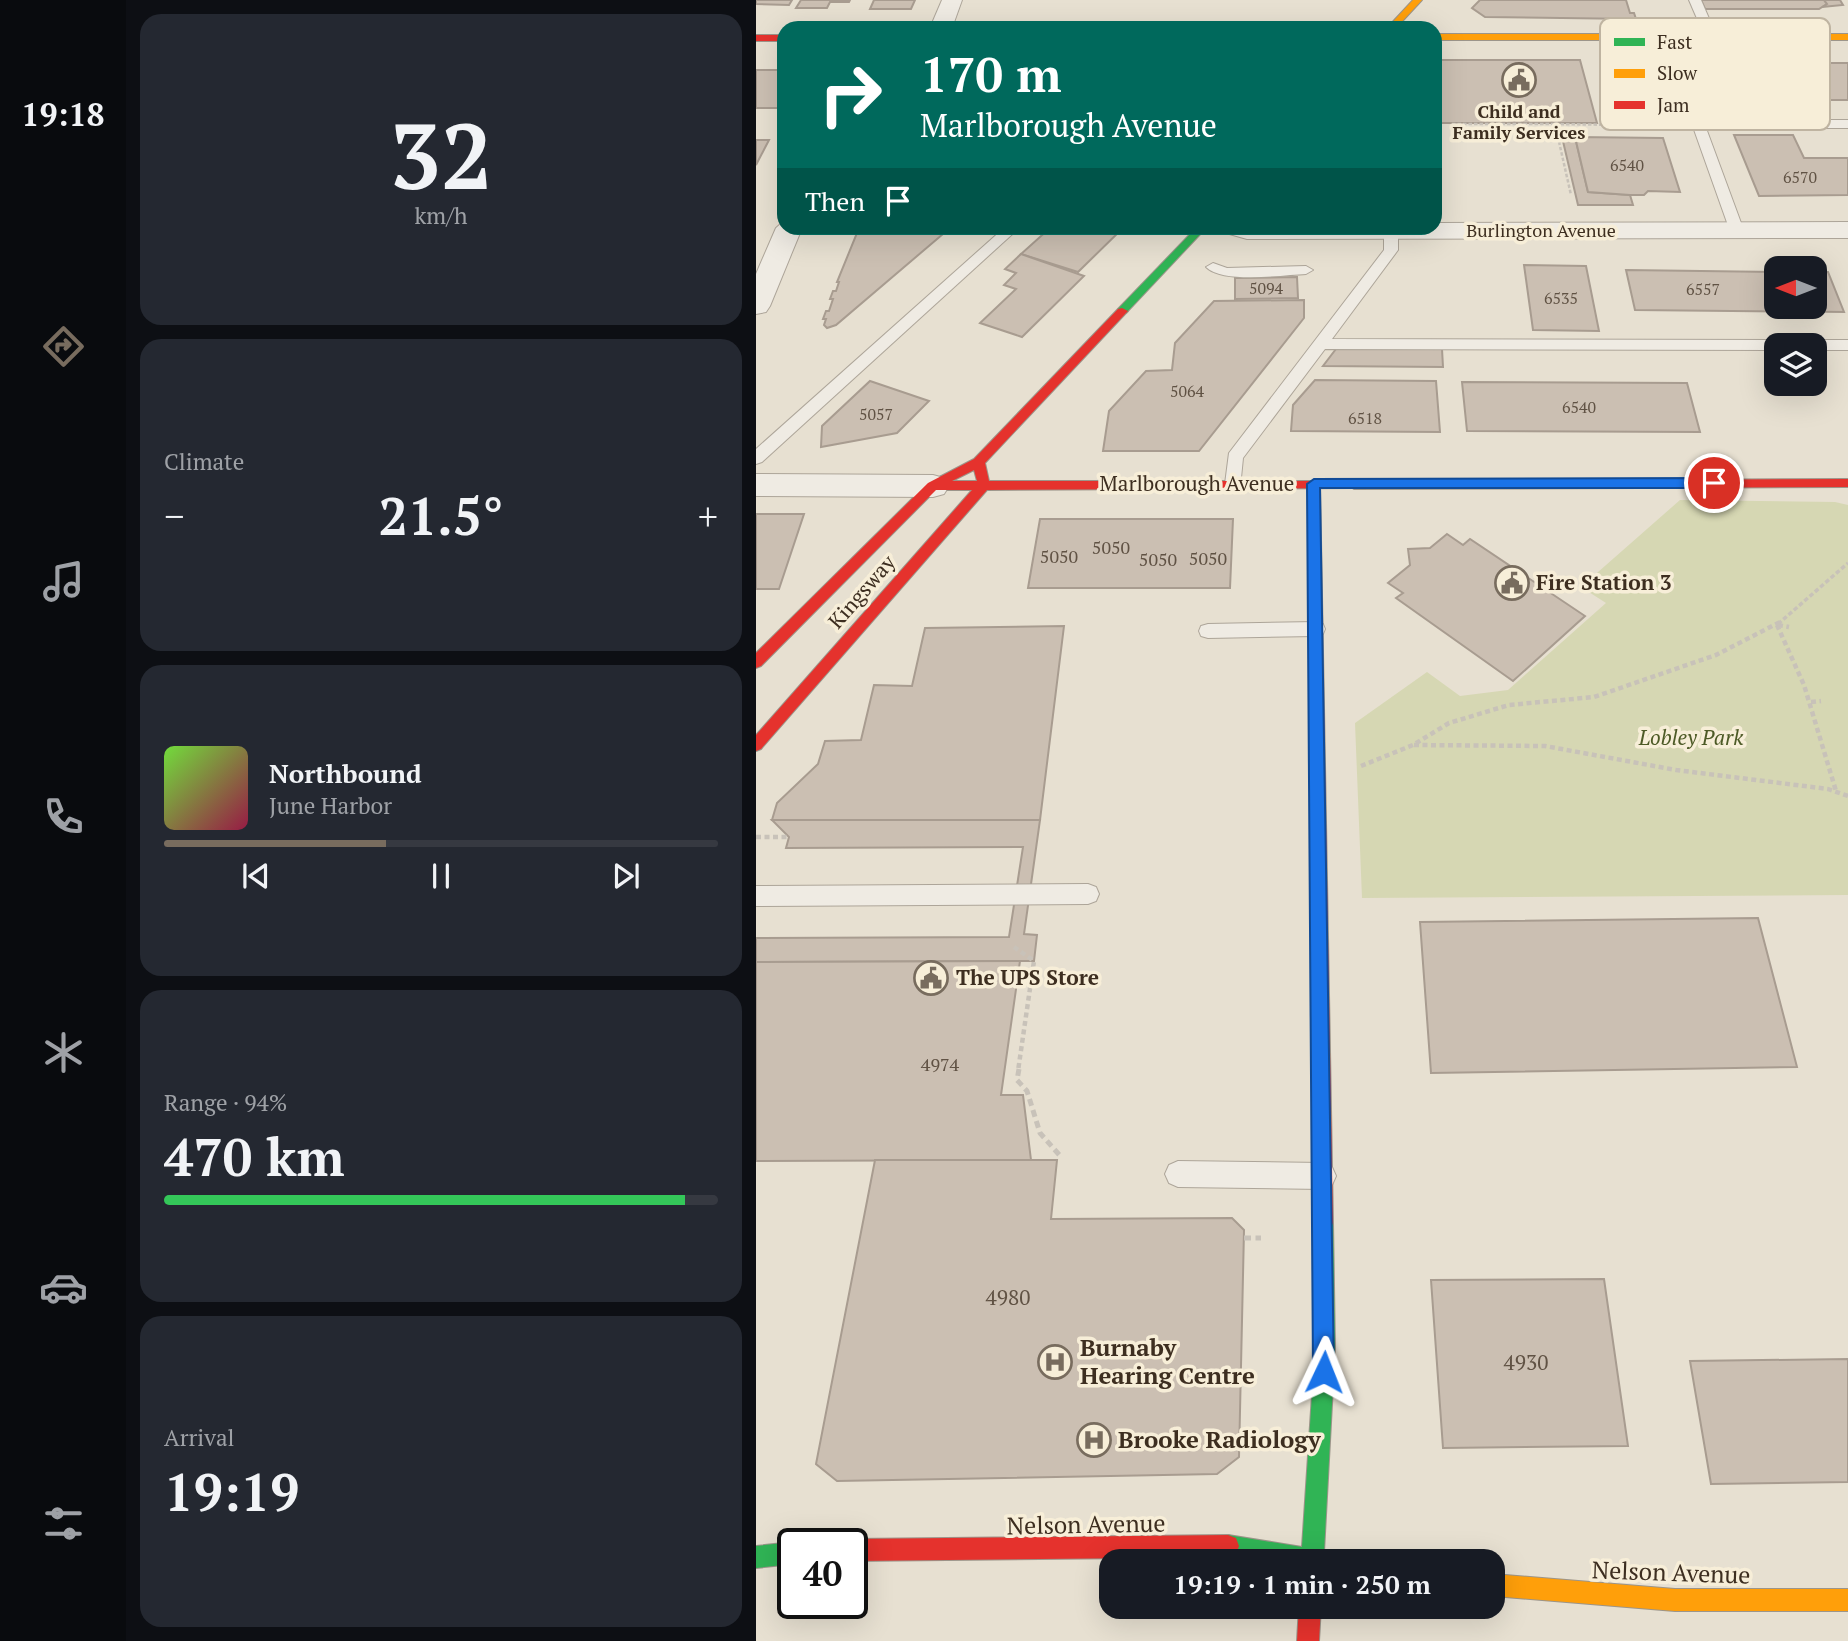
<!DOCTYPE html>
<meta charset="utf-8">
<style>
:root{--surface:#171b24;--page:#242831;--text:#f1f3f6;--muted:#9ea1a6;--line:#363941;--accent:#786c5e}
body{margin:0;font-family:"PT Serif",serif;background:var(--page);color:var(--text);height:100vh;display:flex;flex-direction:column;font-size:26px;white-space:nowrap}
*{box-sizing:border-box;margin:0}
p{font-size:23px;color:var(--muted)}
.icon{flex:none;width:38px;height:38px;fill:none;stroke:currentColor;stroke-width:2;stroke-linecap:round;stroke-linejoin:round}
.map{position:relative;flex:1;overflow:hidden}
.side{display:flex;flex-direction:column;gap:14px;padding:14px;background:#0d0f14;width:630px}
.side>*{flex:none}
.guide{position:absolute;left:21px;top:21px;width:665px;height:214px;border-radius:21px;box-shadow:0 7px 28px #0002;background:#00695c;color:#fff;overflow:hidden}
.needle{width:46px;rotate:270deg}
.fabs{position:absolute;left:1008px;top:256px;display:grid;gap:14px}
.fabs a{display:grid;place-items:center;width:63px;height:63px;border-radius:14px;background:var(--surface);box-shadow:0 7px 28px #0002;font-size:35px}
.speed{position:absolute;left:21px;top:1528px;display:flex;gap:14px;font-size:35px;font-weight:700;text-align:center}
.speed>*{display:grid;place-content:center;width:91px;height:91px;border-radius:50%;background:var(--surface);box-shadow:0 7px 28px #0002;line-height:1}
.speed .limit{border:4px solid #111;border-radius:10px;background:#fff;color:#111}
.pin{position:absolute;display:grid;place-items:center;width:60px;height:60px;color:#fff;margin:-30px;border:4px solid #fff;border-radius:50%;box-shadow:0 2px 7px #0007}
.me{position:absolute;width:77px;margin:-38px;rotate:2deg;stroke-linejoin:round;filter:drop-shadow(0 0 5px #0008)}
.turn{display:flex;align-items:center;gap:24px;height:147px;padding:0 28px;font-size:32px}
.turn .icon{width:91px;height:91px;stroke-width:2.5}
.turn b{display:block;font-size:49px;line-height:60px}
.then{display:flex;align-items:center;height:66px;padding:0 28px;background:#0003;gap:14px;font-size:26px}
.big{font-size:52px;font-weight:700;line-height:1.1}
.side .widget{flex:1;display:flex;flex-direction:column;justify-content:center;gap:10px;min-width:0;padding:0 24px;border-radius:21px;background:var(--page)}
.side .dial{align-items:center;gap:0}
.dial b{font-size:91px;line-height:1}
.song{display:flex;align-items:center;gap:21px}
.cover{width:84px;height:84px;border-radius:10px;background:linear-gradient(135deg,hsl(100 70% 55%),hsl(340 70% 35%))}
.played{height:7px;border-radius:4px;background:linear-gradient(90deg,var(--accent) 40%,var(--line) 40%)}
.keys{display:flex;justify-content:space-around;direction:ltr}
.heat{display:flex;justify-content:space-between;align-items:center;font-size:38px;direction:ltr}
.charge{height:10px;border-radius:5px;background:linear-gradient(90deg,#34c759 94%,var(--line) 0)}
.trip{position:absolute;left:343px;top:1549px;width:406px;height:70px;border-radius:21px;background:var(--surface);box-shadow:0 7px 28px #0002;font-weight:700;line-height:70px;text-align:center}
main{display:flex;flex:1;min-height:0}
.menu{display:flex;flex-direction:column;width:126px;justify-content:space-around;align-items:center;background:#090b0e;color:var(--muted)}
.menu .icon{width:49px;height:49px}
.menu .selected{color:var(--accent)}
.menu b{font-size:32px;color:var(--text)}
.map>svg:first-child{display:block}
.green{fill:#d6d7b3}
.building{fill:#cbbfb2;stroke:#a89c90;stroke-width:2}
.lines{fill:none;stroke-linecap:round;stroke-linejoin:round}
.lane-casing{stroke:#ada599;stroke-width:2}
.street-casing{stroke:#ada599;stroke-width:2}
.fast-casing{stroke:#9c958a;stroke-width:2}
.slow-casing{stroke:#9c958a;stroke-width:2}
.jam-casing{stroke:#9c958a;stroke-width:2}
.path-far3{stroke:#c8c2b9;stroke-width:2.5;stroke-dasharray:3.5 2;stroke-linecap:butt}
.path-far2{stroke:#c8c2b9;stroke-width:3.5;stroke-dasharray:4.5 2.5;stroke-linecap:butt}
.path-far1{stroke:#c8c2b9;stroke-width:4.5;stroke-dasharray:5 3.5;stroke-linecap:butt}
.path{stroke:#c8c2b9;stroke-width:5;stroke-dasharray:7 4.5;stroke-linecap:butt}
.lane{fill:#efebe3;fill-rule:evenodd}
.street{fill:#efebe3;fill-rule:evenodd}
.fast{fill:#30b455;fill-rule:evenodd}
.slow{fill:#ff9f0a;fill-rule:evenodd}
.jam{fill:#e5322d;fill-rule:evenodd}
.route{fill:#1a73e8;stroke:#114b97;stroke-width:2}
.labels{text-anchor:middle;stroke-width:7;stroke-linejoin:round;paint-order:stroke}
.far-number-label{font-size:16px;fill:#605244}
.far-poi-label{font-size:18px;font-weight:bold;fill:#3d2e20;stroke:#f7eed8}
.far-street-label{font-size:18px;fill:#3d2e20;stroke:#f7eed8}
.number-label{font-size:18px;fill:#605244}
.street-label{font-size:21px;fill:#3d2e20;stroke:#f7eed8}
.poi-label{font-size:21px;font-weight:bold;fill:#3d2e20;stroke:#f7eed8;text-anchor:start}
.park-label{font-size:21px;font-style:italic;fill:#4d5a26;stroke:#f7eed8}
.near-number-label{font-size:21px;fill:#605244}
.near-poi-label{font-size:24px;font-weight:bold;fill:#3d2e20;stroke:#f7eed8;text-anchor:start}
.near-street-label{font-size:24px;fill:#3d2e20;stroke:#f7eed8}
.key{fill:#f7eed8;stroke:#bfb4a1;stroke-width:2}
.key-label{font-size:19px;fill:#3d2e20}
</style>
<main>
<nav class="menu">
<b>19:18</b>
<svg class="icon selected" aria-label="directions" viewBox="0 0 24 24"><path d="M12 3l9 9-9 9-9-9zM9 14v-3h6M13 9l2 2-2 2"/></svg>
<svg class="icon" aria-label="music" viewBox="0 0 24 24"><path d="M9 18V5l10-2v13"/><circle cx="6" cy="18" r="3"/><circle cx="16" cy="16" r="3"/></svg>
<svg class="icon" aria-label="phone" viewBox="0 0 24 24"><path d="M5 4h4l2 5-3 2q2 4 5 5l2-3 5 2v4C11 20 4 13 5 4z"/></svg>
<svg class="icon" aria-label="climate" viewBox="0 0 24 24"><path d="M12 3v18M4 7l16 10M4 17L20 7"/></svg>
<svg class="icon" aria-label="car" viewBox="0 0 24 24"><path d="M5 17H2v-5l4-1 3-4h7l3 4 3 1v5h-3M9 17h6M6 11h13"/><circle cx="7" cy="17" r="2"/><circle cx="17" cy="17" r="2"/></svg>
<svg class="icon" aria-label="filters" viewBox="0 0 24 24"><path d="M4 7h16M4 17h16"/><circle cx="9" cy="7" r="2"/><circle cx="15" cy="17" r="2"/></svg>
</nav>
<section class="side">
<div class="widget dial"><b>32</b><p>km/h</p></div>
<div class="widget"><p>Climate</p>
<div class="heat"><a>−</a><b class="big">21.5°</b><a>+</a></div>
</div>
<div class="widget">
<div class="song"><i class="cover"></i><div><b>Northbound</b><p>June Harbor</p></div></div>
<div class="played"></div>
<div class="keys"><svg class="icon" aria-label="previous" viewBox="0 0 24 24"><path d="M18 5L8 12l10 7zM5 5v14"/></svg><svg class="icon" aria-label="pause" viewBox="0 0 24 24"><path d="M8 5v14M16 5v14"/></svg><svg class="icon" aria-label="next" viewBox="0 0 24 24"><path d="M6 5l10 7-10 7zM19 5v14"/></svg></div>
</div>
<div class="widget"><p>Range · 94%</p><b class="big">470 km</b><div class="charge"></div></div>
<div class="widget"><p>Arrival</p><b class="big">19:19</b></div>
</section>
<div class="map">
<svg width="1092" height="1641" viewBox="0 0 1092 1641">
<rect width="100%" height="100%" fill="#e7e0d1"/>
<polygon class="green" points="924,500 1079,502 1092,505 1092,895 606,898 599,723 671,672 704,696 752,690 850,603 825,587"/>
<g class="building">
<polygon points="0,0 36,0 33,5 0,4"/>
<polygon points="45,0 94,0 93,2 74,2 71,8 40,8"/>
<polygon points="118,0 159,0 155,9 114,9"/>
<polygon points="724,0 870,0 874,13 878,13 880,19 729,17 716,8"/>
<polygon points="945,0 1068,0 1071,4 1063,9 949,9"/>
<polygon points="1068,0 1084,0 1087,5 1066,7 1071,4"/>
<polygon points="679,60 824,60 841,123 679,123"/>
<polygon points="26,61 28,108 0,108 0,70 22,70"/>
<polygon points="1036,63 1092,63 1092,100 1054,100"/>
<polygon points="978,135 1037,135 1048,158 1092,158 1092,195 1003,196"/>
<polygon points="806,137 819,137 832,192 874,195 877,205 822,205"/>
<polygon points="819,137 907,138 924,192 892,191 888,195 874,195 832,192"/>
<polygon points="0,140 13,140 0,165"/>
<polygon points="103,228 194,228 80,325 71,328 68,325 70,319 67,319 70,311 73,311 77,299 74,299 77,291 80,291 83,282 81,282"/>
<polygon points="294,228 367,228 322,272 265,254"/>
<polygon points="265,254 328,276 266,337 224,323 260,289 248,285 260,273 249,269"/>
<polygon points="768,265 830,266 843,331 777,330"/>
<polygon points="870,270 1020,272 1020,306 1059,306 1059,272 1072,272 1088,312 879,310"/>
<polygon points="541,277 542,298 479,299 479,278"/>
<polygon points="548,300 548,318 443,451 347,451 353,411 390,371 416,370 419,343 458,301"/>
<polygon points="580,349 686,349 687,367 567,366"/>
<polygon points="559,380 680,381 684,432 535,431 537,405"/>
<polygon points="114,381 173,401 141,433 65,447 66,426"/>
<polygon points="706,382 931,383 944,432 711,431"/>
<polygon points="0,514 48,514 23,589 0,589"/>
<polygon points="284,519 477,519 474,588 272,588"/>
<polygon points="691,534 707,545 714,539 829,616 757,681 640,598 647,593 632,583 654,565 652,549 674,548"/>
<polygon points="308,626 284,820 16,820 21,803 62,764 69,741 105,740 118,685 156,686 169,628"/>
<polygon points="16,820 284,820 268,934 281,935 278,961 0,962 0,938 253,937 267,847 30,848 33,837"/>
<polygon points="1002,918 1041,1067 675,1073 664,922"/>
<polygon points="264,961 245,1095 267,1095 275,1160 0,1161 0,962"/>
<polygon points="119,1160 301,1160 295,1219 476,1218 488,1230 483,1457 461,1474 81,1481 60,1464"/>
<polygon points="848,1279 872,1446 687,1448 675,1280"/>
<polygon points="1092,1359 1092,1482 955,1484 934,1361"/>
</g>
<g class="lines">
<g class="lane-casing">
<g id="lane">
<polygon points="933,0 945,0 961,37 959,40 949,37"/>
<polygon points="942,120 1092,120 1092,128 950,128 988,231 981,235 974,231 936,124"/>
<polygon points="248,228 263,228 6,462 0,464 0,449"/>
<polygon points="635,228 642,232 642,250 576,339 1020,340 1028,345 1020,345 1020,350 569,349 487,458 484,488 472,488 469,484 473,453 628,250 628,232"/>
<path d="M457,263L471,268L550,266L557,270L550,274C526,275 467,284 450,267Z"/>
<polygon points="1059,340 1092,340 1092,350 1059,350 1059,345 1051,345"/>
<polygon points="560,622 567,624 569,629 567,634 560,636 452,638 445,636 443,631 445,626 452,624"/>
<polygon points="332,884 340,887 343,894 340,901 332,904 0,906 0,886"/>
<polygon points="422,1161 567,1163 576,1167 580,1176 576,1185 567,1189 422,1187 413,1183 409,1174 413,1165"/>
</g>
</g>
<g class="street-casing">
<g id="street">
<polygon points="186,0 206,0 196,28 174,28"/>
<polygon points="28,221 28,228 46,228 14,306 10,312 0,314 0,274 20,228"/>
<polygon points="1092,222 1092,238 491,239 470,233 466,228 679,228 679,223"/>
<polygon points="0,474 177,475 188,478 193,486 188,494 177,497 0,496"/>
</g>
</g>
<g class="fast-casing">
<g id="fast">
<polygon points="440,228 450,228 370,313 362,313 362,309"/>
<path d="M567,1213L574,1216L577,1223L579,1349L568,1552L573,1561C543,1561 490,1565 464,1554L461,1546L464,1538L472,1535L546,1547L559,1349L557,1223L560,1216Z"/>
<polygon points="37,1542 41,1544 37,1544 37,1564 0,1568 0,1546"/>
</g>
</g>
<g class="slow-casing">
<g id="slow">
<polygon points="657,0 666,0 640,28 631,28"/>
<rect x="679" y="34" width="413" height="6"/>
<polygon points="558,480 564,484 568,708 561,714 554,708 552,484"/>
<polygon points="884,480 890,484 884,488 598,489 592,485 598,481"/>
<polygon points="737,1574 919,1589 1092,1589 1092,1611 919,1611 737,1596"/>
</g>
</g>
<g class="jam-casing">
<g id="jam">
<rect x="0" y="35" width="28" height="6"/>
<path d="M366,308L372,311L370,313L229,463L233,481H598L604,485L603,488L231,490L5,749L0,751V735L216,490H180L5,666L0,668V653L172,483L218,459L362,309ZM218,470L221,481H196Z"/>
<polygon points="1092,479 1092,487 884,488 878,484 884,480"/>
<polygon points="561,702 568,708 577,1223 574,1230 567,1233 560,1230 557,1223 554,708"/>
<polygon points="472,1535 480,1538 483,1546 480,1554 472,1557 96,1561 96,1544 88,1544 96,1539"/>
<polygon points="543,1606 565,1606 563,1641 541,1641"/>
</g>
</g>
<g class="path-far3">
<polyline points="696,124 799,124 815,195"/>
<polyline points="799,124 861,125 861,119"/>
</g>
<polyline class="path-far2" points="1022,624 1092,563"/>
<g class="path-far1">
<polyline points="1021,625 1048,685 1080,791"/>
<polyline points="1022,625 1033,627"/>
<polyline points="1055,702 1065,701"/>
<polyline points="658,745 789,746 920,770 1072,789 1092,796"/>
<polyline points="605,766 657,745 693,723 753,705 838,697 960,655 1024,622"/>
<polyline points="0,837 33,837"/>
<polyline points="258,947 278,961 262,1071"/>
</g>
<g class="path">
<polyline points="263,1069 261,1080 271,1091 284,1133 306,1158"/>
<polyline points="488,1238 505,1238"/>
</g>
<use href="#lane" class="lane"/>
<use href="#street" class="street"/>
<use href="#fast" class="fast"/>
<use href="#slow" class="slow"/>
<use href="#jam" class="jam"/>
</g>
<polygon class="route" points="958,478 965,483 958,488 564,488 578,1372 575,1379 568,1382 560,1379 557,1372 551,484 558,479"/>
<defs>
<g id="civic-ring" transform="scale(1.75)"><circle r="9.5" fill="#f7eed8" stroke="#786c5e" stroke-width="1.5"/><path d="M-.6-6.5H3V-4.5H.6V-3L4-1V1h2V6H-6V1h2V-1L-.6-3ZM-1.2 2.5V6h2.4V2.5Z" fill="#786c5e"/></g>
<g id="hospital-ring" transform="scale(1.75)"><circle r="9.5" fill="#f7eed8" stroke="#786c5e" stroke-width="1.5"/><path d="M-5-5h3v3.5h4V-5h3V5h-3V1.5h-4V5h-3Z" fill="#786c5e"/></g>
</defs>
<g fill-rule="evenodd">
<use href="#civic-ring" x="763" y="80"/>
<use href="#civic-ring" x="756" y="583"/>
<use href="#civic-ring" x="175" y="978"/>
<use href="#hospital-ring" x="299" y="1362"/>
<use href="#hospital-ring" x="338" y="1440"/>
</g>
<g class="labels">
<g class="far-number-label">
<text x="871" y="171">6540</text>
<text x="1044" y="183">6570</text>
<text x="510" y="294">5094</text>
<text x="947" y="295">6557</text>
<text x="805" y="304">6535</text>
<text x="431" y="397">5064</text>
<text x="823" y="413">6540</text>
<text x="120" y="420">5057</text>
<text x="609" y="424">6518</text>
</g>
<g class="far-poi-label">
<text x="763" y="118">Child and<tspan x="763" dy="21">Family Services</tspan></text>
</g>
<g class="far-street-label">
<text x="785" y="237">Burlington Avenue</text>
</g>
<g class="number-label">
<text x="355" y="554">5050</text>
<text x="303" y="563">5050</text>
<text x="452" y="565">5050</text>
<text x="402" y="566">5050</text>
<text x="184" y="1071">4974</text>
</g>
<g class="street-label">
<text x="441" y="491">Marlborough Avenue</text>
<text transform="translate(106 592) rotate(-49)" y="7">Kingsway</text>
</g>
<g class="poi-label">
<text x="780" y="590">Fire Station 3</text>
<text x="200" y="985">The UPS Store</text>
</g>
<g class="park-label">
<text x="935" y="745">Lobley Park</text>
</g>
<g class="near-number-label">
<text x="252" y="1305">4980</text>
<text x="770" y="1370">4930</text>
</g>
<g class="near-poi-label">
<text x="324" y="1356">Burnaby<tspan x="324" dy="28">Hearing Centre</tspan></text>
<text x="362" y="1448">Brooke Radiology</text>
</g>
<g class="near-street-label">
<text transform="translate(330 1525) rotate(-1)" y="8">Nelson Avenue</text>
<text transform="translate(915 1573) rotate(2)" y="8">Nelson Avenue</text>
</g>
</g>
<rect x="844" y="18" width="230" height="112" rx="10" class="key"/>
<rect x="858" y="38" width="31" height="8" fill="#30b455"/>
<rect x="858" y="69" width="31" height="9" fill="#ff9f0a"/>
<rect x="858" y="101" width="31" height="8" fill="#e5322d"/>
<g class="key-label">
<text x="901" y="49">Fast</text>
<text x="901" y="80">Slow</text>
<text x="901" y="112">Jam</text>
</g>
</svg>
<div class="fabs">
<a><svg class="needle" viewBox="-14 -14 28 28"><path d="M0-13l5 13h-10z" fill="#e53935"/><path d="M0 13l5-13h-10z" fill="#9ea1a6"/></svg></a>
<a><svg class="icon" aria-label="layers" viewBox="0 0 24 24"><path d="M12 4l9 5-9 5-9-5zM3 14l9 5 9-5"/></svg></a>
</div>
<div class="speed"><div class="limit">40</div></div>
<div class="pin" style="left:958px;top:483px;background:#d93025"><svg class="icon" aria-label="arrive" viewBox="0 0 24 24"><path d="M6 21V4h12l-3 4 3 4H6"/></svg></div>
<svg class="me" style="left:568px;top:1372px" viewBox="-20 -20 40 40"><path d="M0-17L14 15 0 8-14 15z" fill="#1a73e8" stroke="#fff" stroke-width="4"/></svg>
<div class="trip">19:19 · 1 min · 250 m</div>
<div class="guide">
<div class="turn"><svg class="icon" aria-label="right" viewBox="0 0 24 24"><path d="M7 20v-9h11M14 6l5 5-5 5"/></svg><div><b>170 m</b>Marlborough Avenue</div></div>
<div class="then">Then<svg class="icon" aria-label="arrive" viewBox="0 0 24 24"><path d="M6 21V4h12l-3 4 3 4H6"/></svg></div>
</div>
</div>
</main>
